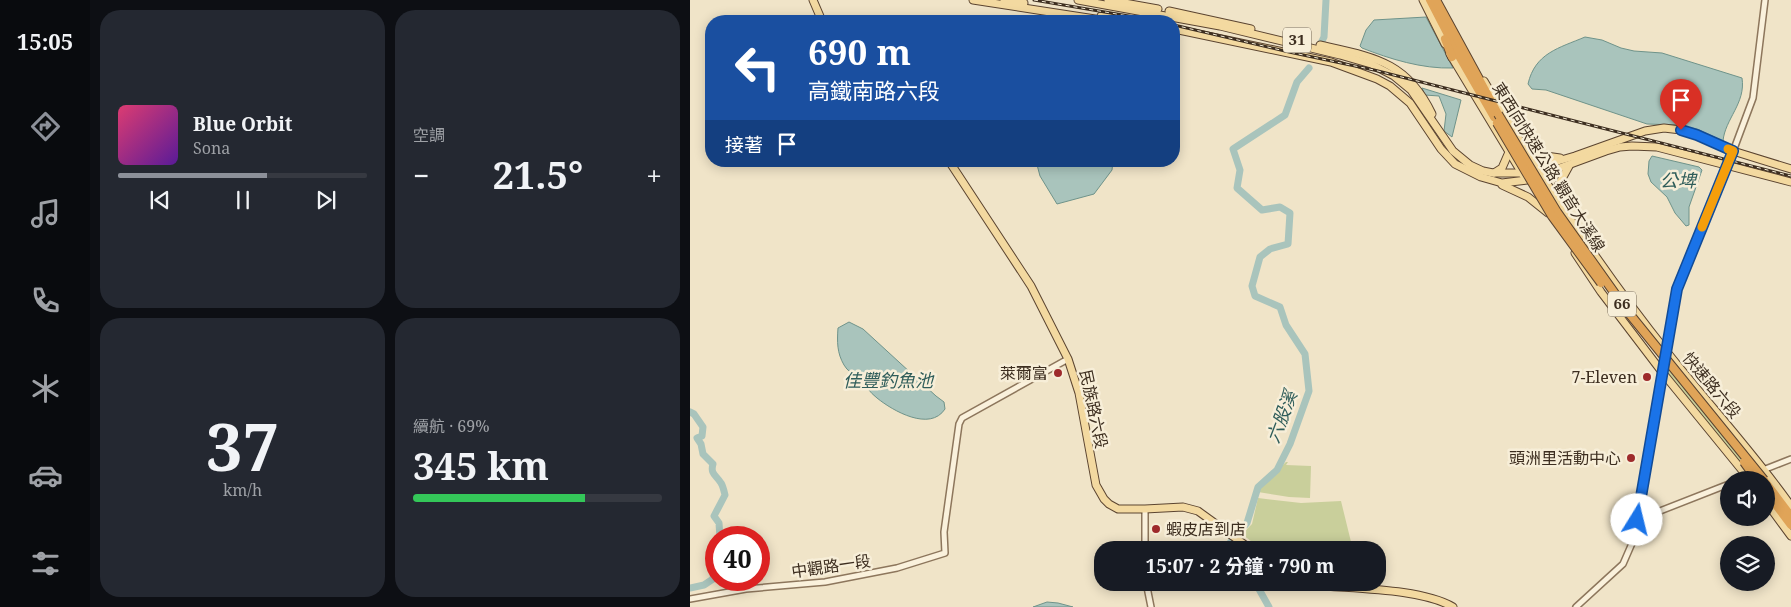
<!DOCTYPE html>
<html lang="zh-TW">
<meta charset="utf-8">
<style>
:root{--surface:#171b24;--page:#242831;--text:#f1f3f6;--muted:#9ea1a6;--line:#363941;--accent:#8c9099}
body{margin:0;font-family:"Noto Serif","Noto Sans TC",serif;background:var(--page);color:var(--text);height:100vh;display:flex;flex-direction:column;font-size:19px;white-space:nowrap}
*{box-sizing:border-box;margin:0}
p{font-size:16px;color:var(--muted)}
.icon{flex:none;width:28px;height:28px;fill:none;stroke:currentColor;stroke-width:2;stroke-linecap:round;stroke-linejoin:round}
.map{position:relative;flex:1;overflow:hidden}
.side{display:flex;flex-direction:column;gap:10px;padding:10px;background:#0d0f14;width:600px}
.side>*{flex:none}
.top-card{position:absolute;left:15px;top:15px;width:475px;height:152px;border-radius:20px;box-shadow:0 2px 12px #0003;background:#1a4fa0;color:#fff;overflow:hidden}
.buttons{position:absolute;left:1030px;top:471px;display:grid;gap:10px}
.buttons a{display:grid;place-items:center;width:55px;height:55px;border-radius:50%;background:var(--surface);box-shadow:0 2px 12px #0003;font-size:25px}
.speed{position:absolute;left:15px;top:526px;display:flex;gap:10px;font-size:25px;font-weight:700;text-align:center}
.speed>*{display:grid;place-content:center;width:65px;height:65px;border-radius:50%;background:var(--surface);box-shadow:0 2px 12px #0003;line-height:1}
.speed .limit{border:8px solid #d22;background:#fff;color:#111}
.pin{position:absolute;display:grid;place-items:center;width:42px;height:42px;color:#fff;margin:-51px -21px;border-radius:50% 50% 50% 0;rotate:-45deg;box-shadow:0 0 5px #0007}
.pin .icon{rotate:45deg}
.me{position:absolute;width:55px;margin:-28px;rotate:9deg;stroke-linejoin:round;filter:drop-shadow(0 0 4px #0008)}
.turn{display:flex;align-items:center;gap:18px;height:105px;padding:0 20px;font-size:22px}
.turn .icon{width:65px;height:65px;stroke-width:2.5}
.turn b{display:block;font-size:35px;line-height:42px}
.then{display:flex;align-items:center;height:48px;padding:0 20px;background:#0003;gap:10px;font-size:19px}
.big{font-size:38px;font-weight:700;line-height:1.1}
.side .widget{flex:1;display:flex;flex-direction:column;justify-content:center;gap:8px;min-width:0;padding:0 18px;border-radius:20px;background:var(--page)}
.side .dial{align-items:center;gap:0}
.dial b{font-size:65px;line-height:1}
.song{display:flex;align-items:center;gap:15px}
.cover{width:60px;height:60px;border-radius:8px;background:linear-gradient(135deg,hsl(340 70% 55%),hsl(270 70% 35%))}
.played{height:5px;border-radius:2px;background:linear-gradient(90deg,var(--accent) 60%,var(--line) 60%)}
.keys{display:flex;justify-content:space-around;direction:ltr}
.heat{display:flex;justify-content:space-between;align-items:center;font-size:28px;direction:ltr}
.charge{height:8px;border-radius:4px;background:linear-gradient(90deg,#34c759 69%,var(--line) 0)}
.side .tiles{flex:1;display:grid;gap:10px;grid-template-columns:repeat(2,1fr)}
.trip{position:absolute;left:404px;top:541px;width:292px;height:50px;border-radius:20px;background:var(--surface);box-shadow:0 2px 12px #0003;font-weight:700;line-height:50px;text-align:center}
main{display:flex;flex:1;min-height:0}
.dock{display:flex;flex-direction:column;width:90px;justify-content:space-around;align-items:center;background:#090b0e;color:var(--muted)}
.dock .icon{width:35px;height:35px}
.dock .active{color:var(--accent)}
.dock b{font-size:22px;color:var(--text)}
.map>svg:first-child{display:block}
.green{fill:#c9cf9b}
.water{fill:#a9c4bc;stroke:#6f938a}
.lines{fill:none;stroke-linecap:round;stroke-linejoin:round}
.river{stroke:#a9c4bc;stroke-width:7}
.minor-casing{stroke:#8d765c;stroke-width:8}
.major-casing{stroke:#5b4430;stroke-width:9}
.highway-casing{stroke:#5b4430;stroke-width:10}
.minor{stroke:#faf1dc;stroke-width:5}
.major{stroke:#f3d9a0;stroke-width:7}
.highway{stroke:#e0a458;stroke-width:8}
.rail-casing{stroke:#3d2e20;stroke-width:3}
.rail{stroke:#f7eed8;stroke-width:1;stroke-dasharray:4;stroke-linecap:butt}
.highway-bridge-casing{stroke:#5b4430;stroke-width:10;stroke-linecap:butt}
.highway-bridge{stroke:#e0a458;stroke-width:8}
.route-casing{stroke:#114b97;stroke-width:12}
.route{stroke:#1a73e8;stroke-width:9}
.slow{stroke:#f59e0b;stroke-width:9}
.poi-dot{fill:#9e2a2b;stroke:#f7eed8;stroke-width:2}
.labels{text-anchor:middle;stroke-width:5;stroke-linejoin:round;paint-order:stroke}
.shield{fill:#f7eed8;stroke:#756857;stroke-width:1}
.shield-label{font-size:15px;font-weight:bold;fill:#3d2e20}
.street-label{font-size:16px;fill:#3d2e20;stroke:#f7eed8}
.poi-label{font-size:16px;fill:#3d2e20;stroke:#f7eed8;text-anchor:end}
.water-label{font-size:18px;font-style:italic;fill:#2f5d5a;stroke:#f7eed8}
</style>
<main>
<nav class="dock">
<b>15:05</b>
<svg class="icon active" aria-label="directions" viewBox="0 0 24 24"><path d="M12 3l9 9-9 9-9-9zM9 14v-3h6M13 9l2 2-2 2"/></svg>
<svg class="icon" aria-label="music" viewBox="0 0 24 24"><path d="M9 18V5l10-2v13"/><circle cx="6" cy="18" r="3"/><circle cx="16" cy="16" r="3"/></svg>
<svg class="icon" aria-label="phone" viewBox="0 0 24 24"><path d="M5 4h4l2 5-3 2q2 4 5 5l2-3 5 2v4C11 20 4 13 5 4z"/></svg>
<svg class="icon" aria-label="climate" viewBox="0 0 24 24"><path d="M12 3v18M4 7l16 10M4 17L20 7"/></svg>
<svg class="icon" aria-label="car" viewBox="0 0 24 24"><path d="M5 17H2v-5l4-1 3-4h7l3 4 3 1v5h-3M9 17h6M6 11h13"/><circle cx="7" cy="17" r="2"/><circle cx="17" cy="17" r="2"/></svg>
<svg class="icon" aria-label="filters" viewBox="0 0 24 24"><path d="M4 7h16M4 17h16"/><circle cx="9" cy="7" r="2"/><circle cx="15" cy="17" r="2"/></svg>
</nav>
<section class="side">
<div class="tiles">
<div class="widget">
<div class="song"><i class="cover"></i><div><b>Blue Orbit</b><p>Sona</p></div></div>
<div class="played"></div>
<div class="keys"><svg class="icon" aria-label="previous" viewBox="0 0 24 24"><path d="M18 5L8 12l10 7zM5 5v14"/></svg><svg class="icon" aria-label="pause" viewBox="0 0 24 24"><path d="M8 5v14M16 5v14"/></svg><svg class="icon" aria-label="next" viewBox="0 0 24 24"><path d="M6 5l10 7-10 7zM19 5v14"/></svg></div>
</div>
<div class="widget"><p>空調</p>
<div class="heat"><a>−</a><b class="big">21.5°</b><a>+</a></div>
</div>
<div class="widget dial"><b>37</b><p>km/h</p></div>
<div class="widget"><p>續航 · 69%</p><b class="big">345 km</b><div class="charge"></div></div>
</div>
</section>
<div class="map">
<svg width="1101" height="607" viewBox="0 0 1101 607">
<rect width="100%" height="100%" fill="#f0e4c8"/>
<g class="green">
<polygon points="980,358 1069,468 1058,473 976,371"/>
<polygon points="596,462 598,462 596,465 621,466 620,498 599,497 568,492 572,485"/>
<polygon points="568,498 611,503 651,501 663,550 572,550 552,534 562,524"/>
</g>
<g class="water">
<path d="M736,17L763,68C732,69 700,59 672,48L670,46L676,30L684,20Z"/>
<path d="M895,37L912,40L931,48L944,51L972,53L1052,78C1056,103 1035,119 1033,141L1007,129L988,125L957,124L856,90L842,89L838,84C845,53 869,48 895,37Z"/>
<polygon points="732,88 771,100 762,137 754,131 756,114 749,96 735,95"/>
<polygon points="962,156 1009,167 1012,170 999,207 999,225 996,226 985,213 977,197 961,182 958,174 959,161"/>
<polygon points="346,161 423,161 422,170 404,194 367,204 350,176"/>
<path d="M159,322L173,329L246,396L254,402L255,409C240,432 203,411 187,398C180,393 175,384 168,378C164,374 157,371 154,365C147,353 147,342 148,328Z"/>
<polygon points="357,602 368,603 383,607 343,607"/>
</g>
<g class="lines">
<g class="river">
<polyline points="631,43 634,37 636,0"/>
<path d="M0,412L4,414L13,427L12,436L7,438L11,444L13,454L23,464C20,474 26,475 31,483C33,486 34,491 35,495L24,516L29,523L30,538"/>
<polyline points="538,550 539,544 557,523 568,487 587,470 600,444 619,391 615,354 596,325 590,307 565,296 562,286 570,257 580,249 598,244 600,213 590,207 572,210 547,188 550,170 543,149 595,115 607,82 619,68"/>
<polyline points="565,582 579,607"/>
<polyline points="0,588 14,585 23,579 26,553"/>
</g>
<g class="minor-casing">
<g id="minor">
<polyline points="1073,470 1101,459"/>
<polyline points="455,509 455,550"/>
<polyline points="947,520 1039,484"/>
<polyline points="456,582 461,607"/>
<polyline points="0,599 56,589 135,582 207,568 255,553 254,532 269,424 272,418 378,359"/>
<polyline points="886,607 933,564 943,541 987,289 1035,173 1063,98 1075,0"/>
</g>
</g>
<g class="major-casing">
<g id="major">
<polyline points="123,0 132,21"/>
<polyline points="283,0 418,21"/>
<polyline points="314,0 334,3"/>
<polyline points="388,0 530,26 650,55 681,64 704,76 721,90 763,151 780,165 793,171 803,173 832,173 847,167 885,156 955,131 974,128 991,130 1007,135 1043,151 1101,169"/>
<polyline points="418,0 468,9"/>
<polyline points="733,0 755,44"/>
<polyline points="479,11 561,29"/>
<polyline points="411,16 441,21"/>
<polyline points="484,29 641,62 687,79 700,86 720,103 751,149 765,164 791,177 812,183 837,180 916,151 930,147 942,146 967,147 1101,182"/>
<path d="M630,45C683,57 717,61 742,114"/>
<polyline points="760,54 833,175"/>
<path d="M794,81C849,175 909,267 977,352C1018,404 1063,452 1101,506"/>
<polyline points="833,143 849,155 870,158"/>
<polyline points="259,161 341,286 378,359 389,393 406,485 414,499 419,504 428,509 455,509 493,507 508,511 562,550"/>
<polyline points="804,173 812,168 819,152"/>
<polyline points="812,185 838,197 858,213"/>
<polyline points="871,200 868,186 879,166"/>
<polyline points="885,253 911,292 972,372 1060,480"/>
<polyline points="1076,502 1101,536"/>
<path d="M616,582L623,585C662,589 730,588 763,607"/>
</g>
</g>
<g class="highway-casing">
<g id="highway">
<polyline points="740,0 769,56 804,117"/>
<polyline points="746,0 808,114"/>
<polyline points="755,39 762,57"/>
<polyline points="1076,483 1101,516"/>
<polyline points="1076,492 1101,525"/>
</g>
</g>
<use href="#minor" class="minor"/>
<use href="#major" class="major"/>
<use href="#highway" class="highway"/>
<g class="rail-casing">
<g id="rail">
<polyline points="344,0 468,21"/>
<polyline points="484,25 599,52 684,70 1101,176"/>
</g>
</g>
<use href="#rail" class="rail"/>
<g class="highway-bridge-casing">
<g id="highway-bridge">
<polyline points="808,114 867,212 938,312 1074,480"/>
<polyline points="807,123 862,216 911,283"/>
<polyline points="1054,462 1067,480"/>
</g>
</g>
<use href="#highway-bridge" class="highway-bridge"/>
</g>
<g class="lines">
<g class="route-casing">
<polyline id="route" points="947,520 987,289 1043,151 1007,135 991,130"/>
</g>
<use href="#route" class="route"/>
<polyline class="slow" points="1012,227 1043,151 1038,149"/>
</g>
<g class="poi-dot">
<circle cx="368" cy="373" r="5"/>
<circle cx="957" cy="377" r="5"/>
<circle cx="941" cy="458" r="5"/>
<circle cx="466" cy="529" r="5"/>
</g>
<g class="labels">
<g class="shield">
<rect x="593" y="27.5" width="28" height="25" rx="4"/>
<rect x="918" y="291.5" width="28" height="25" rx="4"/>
</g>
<g class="shield-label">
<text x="607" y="45">31</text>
<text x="932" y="309">66</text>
</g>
<g class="street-label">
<text transform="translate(859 167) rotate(58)" y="6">東西向快速公路 觀音大溪線</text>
<text transform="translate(1022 385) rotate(50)" y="6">快速路六段</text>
<text transform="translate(404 409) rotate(78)" y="6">民族路六段</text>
<text transform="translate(141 566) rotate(-8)" y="6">中觀路一段</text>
</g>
<g class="poi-label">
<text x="358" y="379">萊爾富</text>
<text x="947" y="383">7-Eleven</text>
<text x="931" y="464">頭洲里活動中心</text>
<text x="476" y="535" text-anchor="start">蝦皮店到店</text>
</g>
<g class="water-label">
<text x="988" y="187">公埤</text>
<text x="198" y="387">佳豐釣魚池</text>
<text transform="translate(592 417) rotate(-69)" y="6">六股溪</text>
</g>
</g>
</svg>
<div class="buttons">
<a><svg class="icon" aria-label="sound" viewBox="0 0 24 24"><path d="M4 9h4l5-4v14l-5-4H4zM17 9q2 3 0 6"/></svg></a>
<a><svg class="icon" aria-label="layers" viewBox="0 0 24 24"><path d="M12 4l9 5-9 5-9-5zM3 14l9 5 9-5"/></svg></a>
</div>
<div class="speed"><div class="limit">40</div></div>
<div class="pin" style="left:991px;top:130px;background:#d93025"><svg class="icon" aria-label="arrive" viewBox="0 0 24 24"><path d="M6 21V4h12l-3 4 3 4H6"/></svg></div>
<svg class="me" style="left:947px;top:520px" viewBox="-20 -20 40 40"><circle r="19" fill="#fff"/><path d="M0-13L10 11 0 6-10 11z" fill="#1a73e8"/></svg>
<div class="trip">15:07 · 2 分鐘 · 790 m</div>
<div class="top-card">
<div class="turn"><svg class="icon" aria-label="left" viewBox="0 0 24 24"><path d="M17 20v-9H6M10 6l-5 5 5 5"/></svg><div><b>690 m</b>高鐵南路六段</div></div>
<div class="then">接著<svg class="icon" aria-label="arrive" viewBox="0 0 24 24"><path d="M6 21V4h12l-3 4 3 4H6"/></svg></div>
</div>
</div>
</main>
